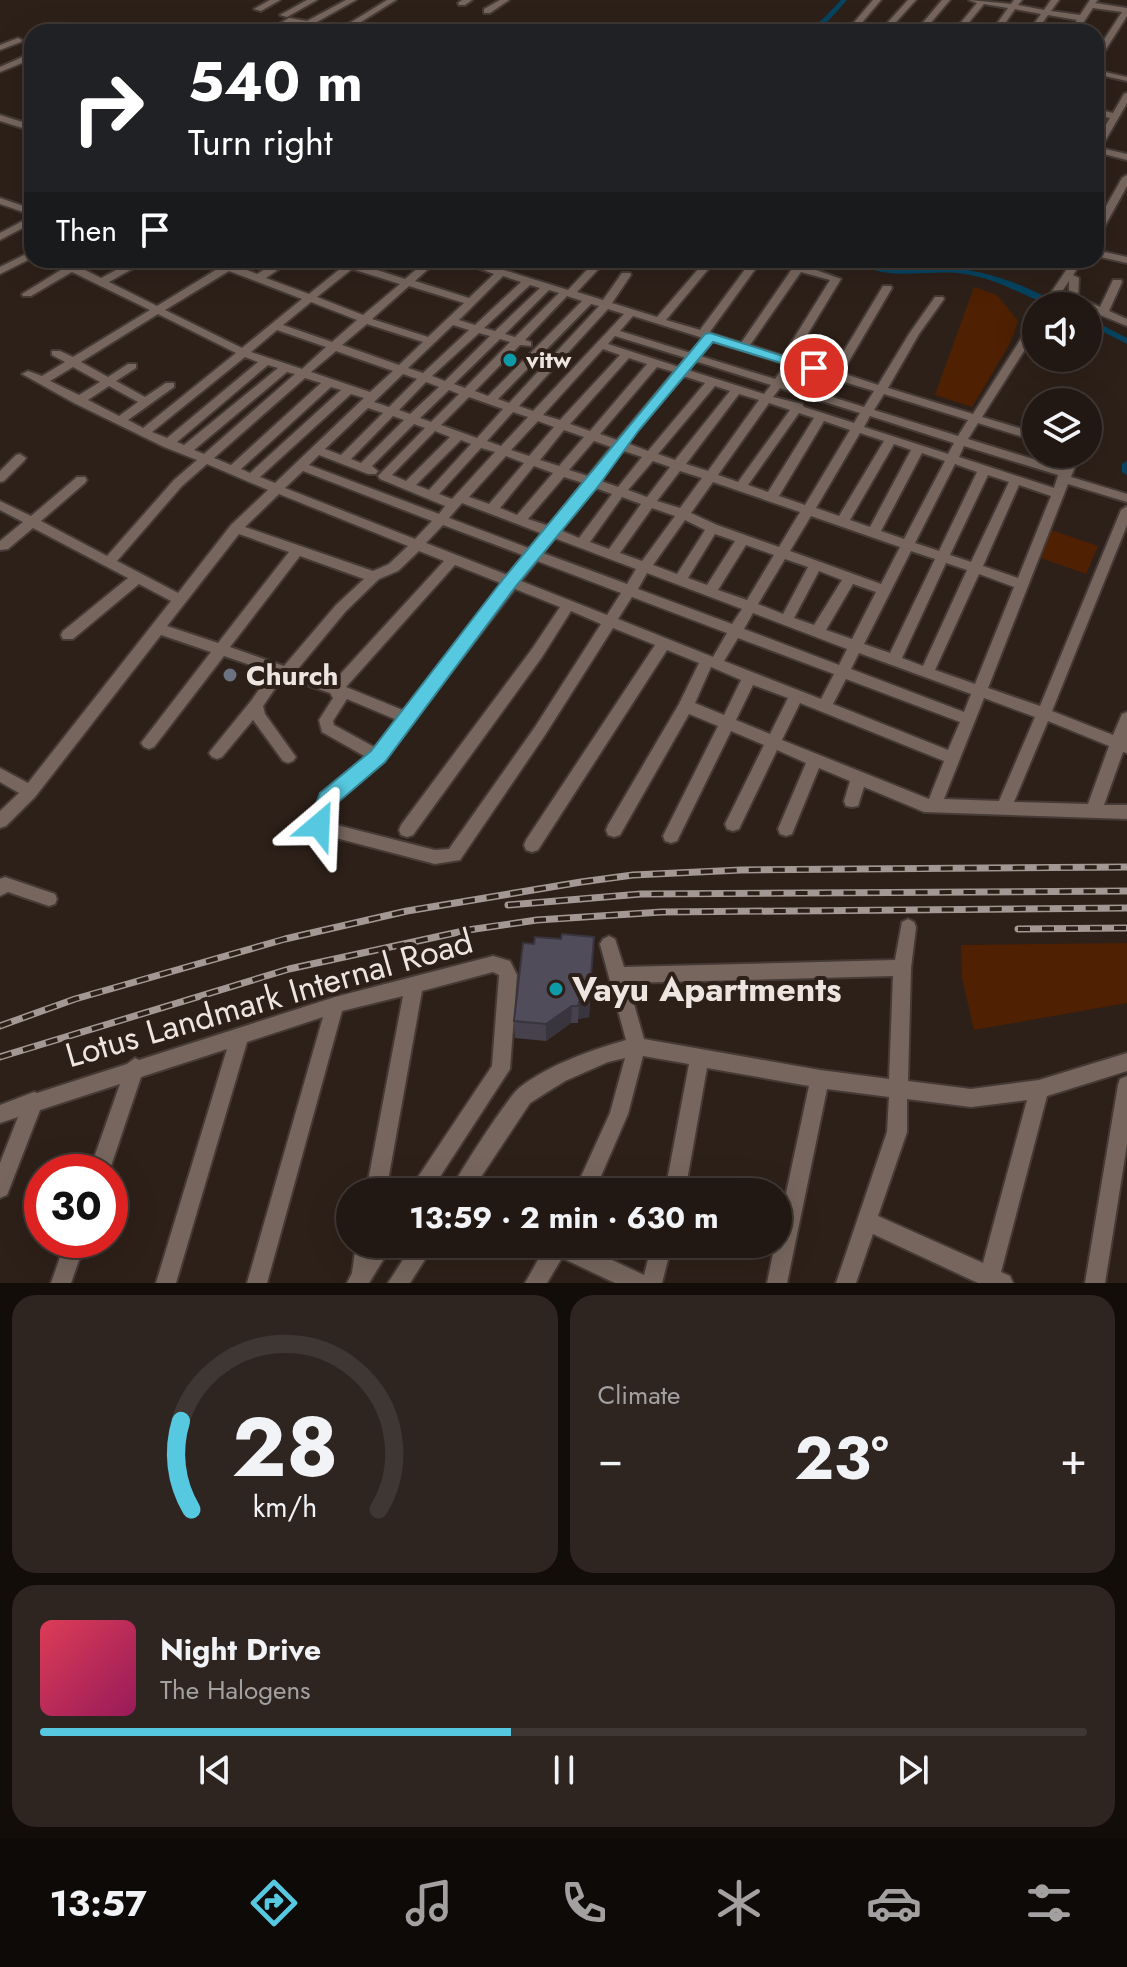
<!DOCTYPE html>
<meta charset="utf-8">
<style>
:root{--surface:#221813;--page:#2e2521;--text:#f1f3f6;--muted:#a2a0a0;--line:#3f3733;--accent:#56c9e1}
body{margin:0;font-family:Jost,sans-serif;background:var(--page);color:var(--text);height:100vh;display:flex;flex-direction:column;font-size:30px;white-space:nowrap}
*{box-sizing:border-box;margin:0}
p{font-size:26px;color:var(--muted)}
.icon{flex:none;width:44px;height:44px;fill:none;stroke:currentColor;stroke-width:2;stroke-linecap:round;stroke-linejoin:round}
.map{position:relative;height:1283px;overflow:hidden}
.panel{display:flex;flex-direction:column;gap:12px;padding:12px;background:#130d0a;flex:1}
.panel>*{flex:none}
.top-card{position:absolute;left:24px;top:24px;width:1080px;height:244px;border-radius:24px;box-shadow:0 8px 32px #0002,0 0 0 2px var(--line);background:#202124;color:#fff;overflow:hidden}
.fabs{position:absolute;left:1022px;top:292px;display:grid;gap:16px}
.fabs a{display:grid;place-items:center;width:80px;height:80px;border-radius:50%;background:var(--surface);box-shadow:0 8px 32px #0002,0 0 0 2px var(--line);font-size:40px}
.speed{position:absolute;left:24px;top:1154px;display:flex;gap:16px;font-size:40px;font-weight:700;text-align:center}
.speed>*{display:grid;place-content:center;width:104px;height:104px;border-radius:50%;background:var(--surface);box-shadow:0 8px 32px #0002,0 0 0 2px var(--line);line-height:1}
.speed .limit{border:12px solid #d22;background:#fff;color:#111}
.pin{position:absolute;display:grid;place-items:center;width:68px;height:68px;color:#fff;margin:-34px;border:4px solid #fff;border-radius:50%;box-shadow:0 2px 8px #0007}
.me{position:absolute;width:88px;margin:-44px;rotate:26deg;stroke-linejoin:round;filter:drop-shadow(0 0 6px #0008)}
.turn{display:flex;align-items:center;gap:28px;height:168px;padding:0 32px;font-size:36px}
.turn .icon{width:104px;height:104px;stroke-width:2.5}
.turn b{display:block;font-size:56px;line-height:68px}
.then{display:flex;align-items:center;height:76px;padding:0 32px;background:#0003;gap:16px;font-size:30px}
.big{font-size:60px;font-weight:700;line-height:1.1}
.panel .tile{flex:1;display:flex;flex-direction:column;justify-content:center;gap:12px;min-width:0;padding:0 28px;border-radius:24px;background:var(--page)}
.panel .dial{align-items:center;gap:0}
.dial svg{height:208px;overflow:visible;fill:none;stroke:var(--line);stroke-width:7;stroke-linecap:round;text-anchor:middle}
.dial text{fill:var(--text);stroke:none}
.song{display:flex;align-items:center;gap:24px}
.cover{width:96px;height:96px;border-radius:12px;background:linear-gradient(135deg,hsl(350 70% 55%),hsl(330 70% 35%))}
.played{height:8px;border-radius:4px;background:linear-gradient(90deg,var(--accent) 45%,var(--line) 45%)}
.keys{display:flex;justify-content:space-around;direction:ltr}
.heat{display:flex;justify-content:space-between;align-items:center;font-size:44px;direction:ltr}
.panel .tiles{flex:1;display:grid;gap:12px;grid-template-columns:1fr 1fr}
.tile:last-child{grid-column:span 2}
.trip{position:absolute;left:336px;top:1178px;width:456px;height:80px;border-radius:40px;background:var(--surface);box-shadow:0 8px 32px #0002,0 0 0 2px var(--line);font-weight:700;line-height:80px;text-align:center}
.tab-bar{display:flex;height:128px;justify-content:space-around;align-items:center;background:#0e0a08;color:var(--muted)}
.tab-bar .icon{width:56px;height:56px}
.tab-bar .current{color:var(--accent)}
.tab-bar b{font-size:36px;color:var(--text)}
.map>svg:first-child{display:block}
.green{fill:#4f2002}
.lines{fill:none;stroke-linecap:round;stroke-linejoin:round}
.canal{fill:#064460;fill-rule:evenodd}
.minor-casing{stroke:#453a35;stroke-width:4}
.minor{fill:#76665e;fill-rule:evenodd}
.rail-casing{stroke:#a39893;stroke-width:7}
.rail{stroke:#2d2019;stroke-width:4;stroke-dasharray:12;stroke-linecap:butt}
.wall{fill:#46414d}
.shaded-wall{fill:#39353f}
.building{fill:#514c5a;stroke:#39353f;stroke-width:2}
.route{fill:#56c9e1;stroke:#388392;stroke-width:2}
.culture-dot{fill:#0f9aa8;stroke:#2d2019;stroke-width:3}
.worship-dot{fill:#6b7280;stroke:#2d2019;stroke-width:3}
.labels{text-anchor:middle;stroke-width:8;stroke-linejoin:round;paint-order:stroke}
.far-poi-label{font-size:24px;font-weight:bold;fill:#eee5e0;stroke:#2d2019;text-anchor:start}
.poi-label{font-size:28px;font-weight:bold;fill:#eee5e0;stroke:#2d2019;text-anchor:start}
.near-poi-label{font-size:34px;font-weight:bold;fill:#eee5e0;stroke:#2d2019;text-anchor:start}
.near-street-label{font-size:34px;fill:#eee5e0;stroke:#2d2019}
</style>
<div class="map">
<svg width="1127" height="1283" viewBox="0 0 1127 1283">
<rect width="100%" height="100%" fill="#2d2019"/>
<g class="green">
<polygon points="974,287 997,295 1018,321 1010,343 972,407 935,395"/>
<polygon points="1051,530 1098,546 1086,574 1038,557 1046,536"/>
<polygon points="1127,943 1127,1003 974,1030 962,978 961,945"/>
</g>
<g class="lines">
<g class="canal">
<path d="M841,0H847C836,12 823,31 806,32L824,18Z"/>
<path d="M854,260C869,260 882,268 897,269C914,270 931,267 947,268C980,268 1034,287 1060,306C1045,306 1033,298 1019,292C1002,284 984,277 965,274C927,268 887,284 854,260Z"/>
<polygon points="1088,318 1127,338 1127,344 1088,324"/>
<polygon points="1127,461 1127,475 1122,472 1122,464"/>
</g>
<g class="minor-casing">
<g id="minor">
<polygon points="270,0 280,0 261,11 254,9"/>
<polygon points="307,0 317,0 287,17 280,15"/>
<polygon points="346,0 356,0 315,23 340,29 387,0 396,0 345,32 333,32 293,23 276,32 266,32 289,18 307,21"/>
<polygon points="462,0 472,0 465,5 459,5 458,3"/>
<polygon points="500,0 509,0 490,13 484,13 484,9"/>
<polygon points="873,0 881,0 854,32 846,32"/>
<polygon points="908,0 916,0 887,32 879,32"/>
<polygon points="942,0 950,0 923,32 915,32"/>
<polygon points="969,0 1011,4 1014,0 1022,0 1018,5 1044,10 1051,0 1059,0 1051,11 1080,15 1090,0 1098,0 1095,3 1127,8 1127,16 1099,60 1096,60 1096,52 1122,12 1093,8 1077,32 1069,32 1077,20 1048,15 1036,32 1028,32 1041,14 1015,9 999,32 991,32 1008,8 984,4 961,32 953,32 977,3"/>
<polygon points="837,24 844,26 839,32 831,32"/>
<polygon points="18,38 22,40 21,42 0,50 0,45"/>
<polygon points="29,54 32,54 32,59 0,72 0,67"/>
<polygon points="1096,70 1127,77 1127,81 1096,74"/>
<polygon points="1127,93 1127,103 1101,148 1127,154 1127,160 1096,152 1096,141 1110,118 1096,115 1096,109 1113,113 1124,94"/>
<polygon points="0,115 32,125 32,131 0,121"/>
<polygon points="1127,175 1127,186 1101,233 1096,236 1096,224 1122,178"/>
<polygon points="0,198 32,209 32,215 0,204"/>
<polygon points="32,216 32,223 0,240 0,233"/>
<polygon points="1096,250 1127,257 1127,263 1096,256"/>
<polygon points="32,251 32,258 0,274 0,267"/>
<path d="M77,260H89L79,267L101,278L135,260H148L109,282L157,306L232,260H244L236,266L257,274L280,260H292L266,278L309,294L351,260H362L358,264L405,279L427,260H438L415,281L469,298L494,274L456,260H472L568,290L596,260H607L577,292L603,300L622,273H630L631,275L612,303L657,317L706,260H716L666,320L700,330L752,260H762L709,333L741,343L792,269L767,260H783L796,264L799,260H809L805,266L841,279L793,358L832,371L883,286H891L892,288L842,373L878,385L909,334L935,297H943L944,299L919,334L888,388L973,414L1031,323L1036,320V332L982,417L1036,433V441L978,423L968,439L1062,468L1068,454H1080L1071,477L1127,494V502L1068,484L988,688L1040,706L1121,510L1127,506V525L1052,711L1113,735L1122,714L1127,712V753L1123,752L1104,805H1127V819L924,812L864,787L858,806L852,807L846,806L844,801L850,781L819,768L792,834L786,836L780,834L778,829L806,763L777,750L739,829L733,831L727,829L725,824L764,745L731,731L677,841L671,843L665,841L663,836L718,726L689,714L620,835L614,837L608,835L606,830L608,825L679,704L699,663L667,650L538,850L532,852L526,850L524,845L526,840L655,645L613,628L545,735L460,860L435,864L317,833L311,819L321,794L366,757L322,732L319,720L333,698L330,693L283,677L263,706L265,714L293,753L296,757L293,761L288,763L283,761L253,720L222,757L217,759L212,757L209,753L212,749L251,701L271,672L224,656L154,747L149,749L144,747L141,743L144,739L211,652L161,635L35,797L6,826L0,828V811L19,793L0,782V768L28,783L171,601L139,584L73,639H63L61,635L63,631L128,578L33,528L8,549L0,550V541L23,522L0,510V501L31,516L77,477H85L87,480L85,483L41,521L107,556L174,480L197,460L164,447L74,403L22,374L28,371L42,376L65,362L52,355V351H60L73,357L150,310L72,272L31,296H23L22,294ZM352,269L400,284L363,315L317,297ZM229,271L302,299L242,348L165,310ZM801,272L830,280L783,356L750,345ZM503,276L521,282L475,325L459,320ZM530,285L540,288L495,331L484,328ZM409,286L464,303L428,337L372,319ZM549,290L559,293L515,337L505,334ZM567,296L582,301L488,396L475,391L520,345L531,346V342L525,340ZM311,302L357,320L332,342L283,325ZM591,304L599,306L509,403L498,399ZM608,309L624,314L533,411L519,406ZM158,314L236,353L143,428L128,420L174,387V383H166L145,397L116,381L136,368V364H128L108,377L81,362ZM633,316L703,338L691,353L620,331ZM367,324L423,342L399,365L342,345ZM453,325L469,330L423,373L408,368ZM277,330L326,347L302,369L251,352ZM479,333L490,336L445,381L432,376ZM615,336L686,358L679,367L608,344ZM500,339L510,342L465,388L454,384ZM712,341L786,364L775,379L700,356ZM603,349L620,355L560,420L543,415ZM336,351L393,371L370,392L311,372ZM245,357L258,362L167,438L152,432ZM629,358L647,364L590,431L570,424ZM695,361L771,385L764,394L688,370ZM268,365L278,368L184,445L177,442ZM73,367L100,382L79,395L50,381ZM657,367L674,372L617,440L600,434ZM795,367L874,391L864,407L784,382ZM287,372L295,374L204,454L194,450ZM403,374L417,379L389,407L374,402ZM683,376L705,383L648,451L627,443ZM305,378L321,383L231,465L214,458ZM426,382L439,387L410,414L399,410ZM109,386L138,402L119,416L88,400ZM715,386L730,391L675,460L658,454ZM331,387L341,390L250,473L241,469ZM780,388L860,413L854,423L804,407L802,404L773,397ZM449,390L459,394L431,422L420,418ZM351,394L364,398L275,483L260,477ZM739,394L759,400L708,471L686,464ZM884,394L968,420L958,436L874,410ZM469,397L503,409L477,438L441,425ZM769,403L790,410L738,482L718,475ZM368,408L383,413L341,455L325,449ZM513,412L528,417L501,446L487,441ZM799,413L814,418L768,492L748,485ZM393,416L404,420L361,463L351,459ZM870,416L954,443L948,454L864,427ZM538,421L554,427L529,456L511,450ZM824,421L850,430L805,505L779,496ZM414,424L425,428L378,476L380,479L445,506L439,514L309,465L319,455L368,474H376L378,471L372,466ZM564,430L584,437L559,466L540,460ZM435,431L450,437L406,481L392,475ZM860,433L884,441L839,516L816,508ZM461,440L471,444L429,490L416,485ZM594,441L611,447L588,476L569,470ZM894,444L911,450L870,527L850,520ZM964,446L1058,475L1054,488L959,457ZM481,448L495,452L452,499L439,494ZM621,450L642,457L618,487L598,480ZM922,453L945,461L904,539L881,531ZM506,456L524,463L489,504L469,497ZM653,461L670,467L647,497L628,490ZM207,464L268,490L231,525L178,593L117,561L182,486ZM955,464L977,472L939,551L915,543ZM534,466L553,473L517,515L500,508ZM303,471L432,521L415,539L285,488ZM680,471L702,478L680,508L657,501ZM988,475L1009,482L971,562L950,555ZM564,477L583,483L549,526L528,519ZM713,482L800,512L779,547L717,525L691,513ZM1019,485L1051,496L1018,578L983,566ZM593,487L612,494L579,538L560,530ZM279,494L408,546L389,564L373,571L245,527ZM622,497L641,504L609,549L590,542ZM462,503L543,534L531,549L449,518ZM652,508L675,516L642,561L620,553ZM811,516L900,547L881,584L790,551ZM685,520L705,530L677,574L653,565ZM443,525L525,556L510,576L426,543ZM239,534L289,552L218,643L167,626ZM715,534L735,541L707,585L688,578ZM554,538L636,569L627,584L543,553ZM746,545L774,555L747,600L718,590ZM419,551L444,561L333,682L297,670L346,611L379,579L398,571ZM911,551L935,559L890,653L864,644ZM300,556L364,579L336,605L284,666L230,647ZM785,559L808,567L783,614L758,604ZM537,561L621,593L607,615L521,581ZM946,563L967,570L923,666L902,658ZM455,565L503,584L405,711L346,687ZM819,571L842,580L814,625L794,618ZM647,573L742,609L732,624L638,589ZM979,574L1014,587L975,684L935,670ZM853,584L876,592L852,639L826,630ZM515,589L560,607L532,649L401,825L399,830L401,835L407,837L413,835L542,657L571,611L601,624L535,727L449,849L435,850L329,823L327,819L333,803L383,760ZM632,597L727,633L713,657L618,619ZM753,613L847,649L839,665L744,629ZM738,638L834,674L821,699L724,661ZM859,653L971,694L964,712L851,669ZM711,667L741,680L724,715L695,703ZM846,679L960,722L948,750L833,704ZM753,685L788,698L770,734L736,720ZM984,698L1035,717L999,801L944,799ZM347,699L397,720L376,748L334,725L333,721ZM800,703L944,761L929,799L782,740ZM1048,721L1109,746L1088,804L1014,802Z"/>
<polygon points="981,260 991,260 985,265 981,264"/>
<polygon points="1073,260 1083,260 1073,275 1079,278 1078,297 1100,307 1113,280 1121,280 1122,282 1109,311 1127,319 1127,326 1088,310 1088,306 1080,306 1069,301 1069,281 1052,306 1042,306"/>
<polygon points="20,454 26,458 24,461 4,481 0,482 0,471 16,455"/>
<polygon points="5,877 55,894 57,899 55,904 49,906 8,892 0,896 0,879"/>
<path d="M908,919L914,922L916,927L911,968L908,1081L971,1089L1039,1080L1127,1053V1071L1047,1096L1001,1272L1010,1276L1013,1283H978L873,1234L856,1283H836L887,1132L889,1097L827,1089L787,1283H767L775,1244H778V1231L809,1086L707,1068L685,1192H665L689,1064L643,1056L628,1114L594,1192H574L610,1113L625,1058L608,1062L565,1081L530,1103L471,1192H450C456,1177 508,1097 519,1088C548,1065 591,1050 626,1040L600,944L603,939L609,936L615,939L624,967L895,960L902,922ZM893,976L889,1079L820,1070L644,1039L628,983ZM907,1099L971,1107L1027,1100L983,1263L878,1216L907,1132Z"/>
<polygon points="493,956 510,961 517,975 510,1069 430,1192 408,1192 492,1066 499,975 493,972 422,991 386,1192 366,1192 403,996 342,1011 267,1283 247,1283 323,1017 247,1042 176,1283 156,1283 227,1049 141,1077 109,1172 89,1172 120,1084 40,1110 7,1195 0,1198 0,1163 18,1117 0,1123 0,1105 34,1092 37,1093 127,1064 135,1058 139,1060 335,997"/>
<polygon points="1127,1076 1127,1144 1105,1283 1085,1283 1118,1085 1120,1079"/>
<polygon points="66,1240 86,1240 71,1283 51,1283"/>
<polygon points="356,1244 393,1244 369,1283 347,1283 352,1273"/>
<polygon points="413,1244 435,1244 410,1283 388,1283"/>
<polygon points="547,1244 578,1244 644,1275 652,1244 672,1244 662,1283 615,1283 562,1258 547,1283 525,1283"/>
</g>
</g>
<use href="#minor" class="minor"/>
<g class="rail-casing">
<g id="rail">
<polyline points="508,905 641,894 1127,891"/>
<polyline points="1018,929 1127,928"/>
<polyline points="0,1026 75,999 285,939 407,911 581,882 633,875 741,870 1127,867"/>
<polyline points="0,1057 289,969 468,930 537,920 662,912 1127,908"/>
</g>
</g>
<use href="#rail" class="rail"/>
</g>
<polygon class="wall" points="594,937 589,1017 578,1019 578,1023 571,1023 546,1041 515,1038 514,1021 534,944"/>
<g class="shaded-wall">
<polygon points="594,937 589,1017 578,1019 578,1023 579,1002"/>
<polygon points="572,1006 571,1023 546,1041 546,1024"/>
</g>
<polygon class="building" points="562,934 594,937 589,1000 579,1002 578,1006 572,1006 546,1024 514,1021 523,943 534,944 535,937 561,939"/>
<polygon class="route" points="710,333 821,368 814,373 713,342 639,430 597,488 516,586 385,762 336,804 326,831 319,833 312,831 308,825 320,793 371,751 504,578 705,334"/>
<g class="culture-dot">
<circle cx="510" cy="360" r="8"/>
<circle cx="556" cy="989" r="8"/>
</g>
<circle class="worship-dot" cx="230" cy="675" r="8"/>
<g class="labels">
<g class="far-poi-label">
<text x="526" y="368">vitw</text>
</g>
<g class="poi-label">
<text x="246" y="685">Church</text>
</g>
<g class="near-poi-label">
<text x="572" y="1001">Vayu Apartments</text>
</g>
<g class="near-street-label">
<text transform="translate(269 998) rotate(-16)" y="12">Lotus Landmark Internal Road</text>
</g>
</g>
</svg>
<div class="fabs">
<a><svg class="icon" aria-label="sound" viewBox="0 0 24 24"><path d="M4 9h4l5-4v14l-5-4H4zM17 9q2 3 0 6"/></svg></a>
<a><svg class="icon" aria-label="layers" viewBox="0 0 24 24"><path d="M12 4l9 5-9 5-9-5zM3 14l9 5 9-5"/></svg></a>
</div>
<div class="speed"><div class="limit">30</div></div>
<div class="pin" style="left:814px;top:368px;background:#d93025"><svg class="icon" aria-label="arrive" viewBox="0 0 24 24"><path d="M6 21V4h12l-3 4 3 4H6"/></svg></div>
<svg class="me" style="left:319px;top:825px" viewBox="-20 -20 40 40"><path d="M0-17L14 15 0 8-14 15z" fill="#56c9e1" stroke="#fff" stroke-width="4"/></svg>
<div class="trip">13:59 · 2 min · 630 m</div>
<div class="top-card">
<div class="turn"><svg class="icon" aria-label="right" viewBox="0 0 24 24"><path d="M7 20v-9h11M14 6l5 5-5 5"/></svg><div><b>540 m</b>Turn right</div></div>
<div class="then">Then<svg class="icon" aria-label="arrive" viewBox="0 0 24 24"><path d="M6 21V4h12l-3 4 3 4H6"/></svg></div>
</div>
</div>
<section class="panel">
<div class="tiles">
<div class="tile dial"><svg viewBox="0 0 100 80">
<path d="M14 69A42 42 0 1 1 86 69"/>
<path d="M14 69A42 42 0 0 1 10 35" stroke="#56c9e1"/>
<text x="50" y="56" font-size="32" font-weight="700">28</text>
<text x="50" y="72" font-size="11">km/h</text>
</svg></div>
<div class="tile"><p>Climate</p>
<div class="heat"><a>−</a><b class="big">23°</b><a>+</a></div>
</div>
<div class="tile">
<div class="song"><i class="cover"></i><div><b>Night Drive</b><p>The Halogens</p></div></div>
<div class="played"></div>
<div class="keys"><svg class="icon" aria-label="previous" viewBox="0 0 24 24"><path d="M18 5L8 12l10 7zM5 5v14"/></svg><svg class="icon" aria-label="pause" viewBox="0 0 24 24"><path d="M8 5v14M16 5v14"/></svg><svg class="icon" aria-label="next" viewBox="0 0 24 24"><path d="M6 5l10 7-10 7zM19 5v14"/></svg></div>
</div>
</div>
</section>
<nav class="tab-bar">
<b>13:57</b>
<svg class="icon current" aria-label="directions" viewBox="0 0 24 24"><path d="M12 3l9 9-9 9-9-9zM9 14v-3h6M13 9l2 2-2 2"/></svg>
<svg class="icon" aria-label="music" viewBox="0 0 24 24"><path d="M9 18V5l10-2v13"/><circle cx="6" cy="18" r="3"/><circle cx="16" cy="16" r="3"/></svg>
<svg class="icon" aria-label="phone" viewBox="0 0 24 24"><path d="M5 4h4l2 5-3 2q2 4 5 5l2-3 5 2v4C11 20 4 13 5 4z"/></svg>
<svg class="icon" aria-label="climate" viewBox="0 0 24 24"><path d="M12 3v18M4 7l16 10M4 17L20 7"/></svg>
<svg class="icon" aria-label="car" viewBox="0 0 24 24"><path d="M5 17H2v-5l4-1 3-4h7l3 4 3 1v5h-3M9 17h6M6 11h13"/><circle cx="7" cy="17" r="2"/><circle cx="17" cy="17" r="2"/></svg>
<svg class="icon" aria-label="filters" viewBox="0 0 24 24"><path d="M4 7h16M4 17h16"/><circle cx="9" cy="7" r="2"/><circle cx="15" cy="17" r="2"/></svg>
</nav>
